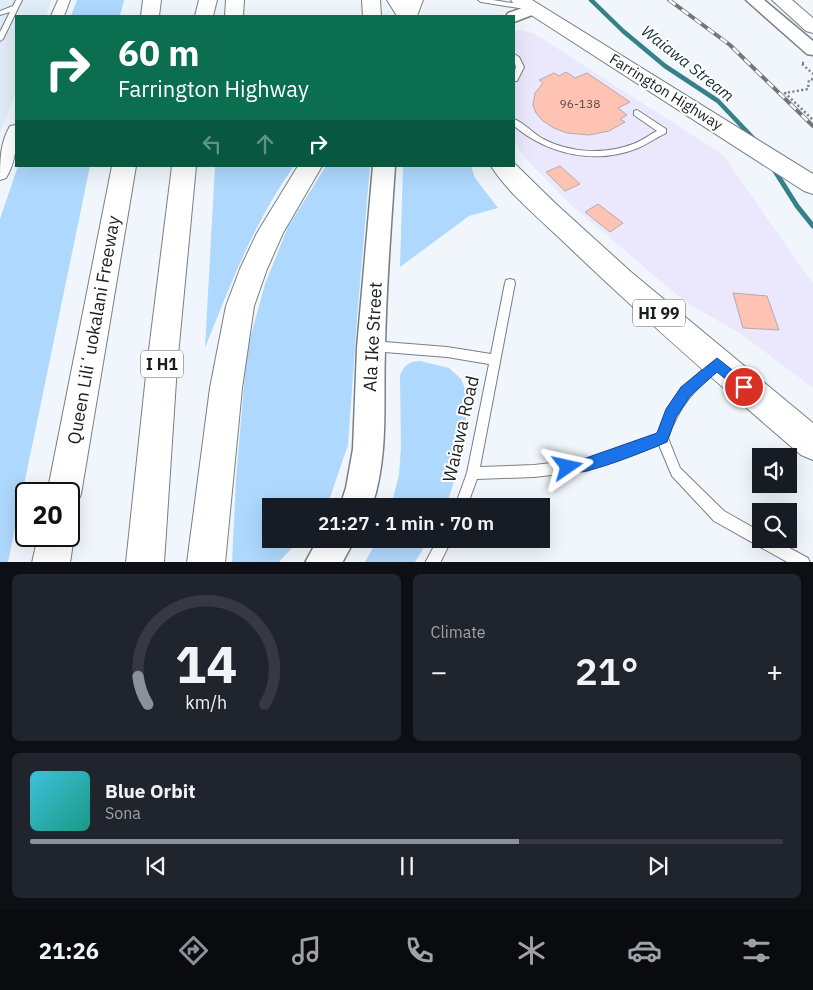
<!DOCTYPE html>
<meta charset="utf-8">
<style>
:root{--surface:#171b24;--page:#20242c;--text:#f1f3f6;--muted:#9ea1a6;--line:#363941;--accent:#8c9099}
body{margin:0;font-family:"IBM Plex Sans",sans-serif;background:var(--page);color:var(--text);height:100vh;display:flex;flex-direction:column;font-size:19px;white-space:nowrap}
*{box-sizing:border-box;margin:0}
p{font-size:16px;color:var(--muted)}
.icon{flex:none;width:28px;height:28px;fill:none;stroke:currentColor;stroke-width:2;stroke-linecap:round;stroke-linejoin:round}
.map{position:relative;height:562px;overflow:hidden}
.details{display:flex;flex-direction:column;gap:12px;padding:12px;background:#0d0f14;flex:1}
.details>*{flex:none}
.guide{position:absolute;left:15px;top:15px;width:500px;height:152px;border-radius:0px;box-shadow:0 5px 20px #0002;background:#0b6e4f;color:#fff;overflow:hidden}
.controls{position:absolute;left:752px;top:448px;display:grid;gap:10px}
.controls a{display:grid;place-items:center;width:45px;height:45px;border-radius:0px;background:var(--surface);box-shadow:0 5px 20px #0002;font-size:25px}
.speed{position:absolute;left:15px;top:482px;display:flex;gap:10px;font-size:25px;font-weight:700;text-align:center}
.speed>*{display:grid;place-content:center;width:65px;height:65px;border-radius:50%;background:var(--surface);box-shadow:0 5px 20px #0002;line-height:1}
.speed .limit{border:2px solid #111;border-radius:8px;background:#fff;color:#111}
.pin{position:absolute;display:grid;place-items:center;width:42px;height:42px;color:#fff;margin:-21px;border:2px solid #fff;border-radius:50%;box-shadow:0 1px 5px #0007}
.me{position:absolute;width:55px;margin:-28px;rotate:79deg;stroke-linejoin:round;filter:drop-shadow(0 0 4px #0008)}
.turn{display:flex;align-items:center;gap:18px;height:105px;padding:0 20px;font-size:22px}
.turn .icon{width:65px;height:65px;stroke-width:2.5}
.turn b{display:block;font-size:35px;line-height:42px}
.lanes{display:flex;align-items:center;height:48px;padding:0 20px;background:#0003;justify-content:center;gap:25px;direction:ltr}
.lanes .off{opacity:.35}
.big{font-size:38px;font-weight:600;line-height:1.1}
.details .widget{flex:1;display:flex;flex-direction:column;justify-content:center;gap:8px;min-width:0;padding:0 18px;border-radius:8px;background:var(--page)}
.details .dial{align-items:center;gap:0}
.dial svg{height:130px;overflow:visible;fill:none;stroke:var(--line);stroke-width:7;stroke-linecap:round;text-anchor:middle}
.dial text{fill:var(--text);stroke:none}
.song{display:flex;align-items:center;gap:15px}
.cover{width:60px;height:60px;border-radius:8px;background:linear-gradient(135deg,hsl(190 70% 55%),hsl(170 70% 35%))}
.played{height:5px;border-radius:2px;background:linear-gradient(90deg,var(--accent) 65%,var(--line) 65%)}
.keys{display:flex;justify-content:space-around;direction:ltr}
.heat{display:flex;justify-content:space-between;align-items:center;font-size:28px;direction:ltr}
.details .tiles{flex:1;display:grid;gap:12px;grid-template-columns:1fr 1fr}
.widget:last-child{grid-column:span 2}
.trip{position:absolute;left:262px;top:498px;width:288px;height:50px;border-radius:0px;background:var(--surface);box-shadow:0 5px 20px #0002;font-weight:600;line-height:50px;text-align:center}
.tabs{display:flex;height:80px;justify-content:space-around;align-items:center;background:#090b0e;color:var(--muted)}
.tabs .icon{width:35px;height:35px}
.tabs .active{color:var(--accent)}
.tabs b{font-size:22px;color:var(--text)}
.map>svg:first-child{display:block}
.commercial{fill:#ebe8fe}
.built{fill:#e0ecf7}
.green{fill:#aed8fd}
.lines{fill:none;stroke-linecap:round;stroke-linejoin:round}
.stream-far1{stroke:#358089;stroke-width:4.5}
.stream{stroke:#358089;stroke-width:5}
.building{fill:#fec3b3;stroke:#b3aba9}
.service-casing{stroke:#7a7f83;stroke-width:2}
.minor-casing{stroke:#7a7f83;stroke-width:2}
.tertiary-casing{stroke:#7a7f83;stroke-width:3}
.secondary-casing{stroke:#7a7f83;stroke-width:2}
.primary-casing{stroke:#7a7f83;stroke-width:2}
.motorway-casing{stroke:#7a7f83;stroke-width:2}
.path{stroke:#7c8083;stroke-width:2.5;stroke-dasharray:2 2.5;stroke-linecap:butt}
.service{fill:#fff;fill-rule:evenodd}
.minor{fill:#fff;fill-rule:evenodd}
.tertiary{fill:#fff;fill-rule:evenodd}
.secondary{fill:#fff;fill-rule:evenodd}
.primary{fill:#fff;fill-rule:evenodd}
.motorway{fill:#fff;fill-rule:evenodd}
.rail-casing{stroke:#727679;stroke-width:4}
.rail{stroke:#fff;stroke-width:2.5;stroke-dasharray:8;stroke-linecap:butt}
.route{fill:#1a73e8;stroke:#114b97}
.labels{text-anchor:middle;stroke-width:4;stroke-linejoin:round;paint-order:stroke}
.far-number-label{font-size:12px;fill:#544644}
.far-street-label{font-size:15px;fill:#1b1d1f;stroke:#fff}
.far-water-label{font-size:16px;font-style:italic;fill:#183033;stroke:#fff}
.shield{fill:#fff;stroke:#5f6162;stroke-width:1}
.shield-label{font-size:16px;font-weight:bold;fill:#1b1d1f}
.street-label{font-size:18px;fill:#1b1d1f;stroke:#fff}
</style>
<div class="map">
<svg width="813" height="563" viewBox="0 0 813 563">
<rect width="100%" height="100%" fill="#f0f6fb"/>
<polygon class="commercial" points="518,30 535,34 723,155 813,284 813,388 741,334 684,301 569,203 527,160 514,141 514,31"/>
<polygon class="built" points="0,0 52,0 46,16 16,16 16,92 0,133"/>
<g class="green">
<polygon points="77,0 124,0 120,16 71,16"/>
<polygon points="18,166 90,166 8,562 0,563 0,219"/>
<path d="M215,166H294C254,222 230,285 205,348Z"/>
<polygon points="326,166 370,166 357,319 348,445 327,506 271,506 271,539 300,539 279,562 232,563 236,479 247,350 265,284 288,227"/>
<polygon points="403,166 471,166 475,178 498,208 469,216 400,267"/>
<path d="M420,361L449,368L461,379L469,399L459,467L446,506H391L399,475L401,447L400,375C405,364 409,362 420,361Z"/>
<polygon points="378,539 429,539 415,562 365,562"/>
</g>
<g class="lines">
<polyline class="stream-far1" points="591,0 623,31 665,66 718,101 754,139"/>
<polyline class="stream" points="773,168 797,206 813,226"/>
</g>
<g class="building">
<polygon points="566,72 575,78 587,73 630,102 618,108 627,115 620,119 625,122 609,131 589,135 567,133 554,128 543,121 536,113 533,105 535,93 543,83 539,80 554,73 559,76"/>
<polygon points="560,166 580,184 565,191 546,172"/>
<polygon points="598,204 623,223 610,232 585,212"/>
<polygon points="733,293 767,296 779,330 743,328"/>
</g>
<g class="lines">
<g class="service-casing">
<g id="service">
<polygon points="16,0 22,0 3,39 0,41 0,32 10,12 0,15 0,11 13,6"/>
<polygon points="478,0 493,0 531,6 534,8 531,10 481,2"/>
<polygon points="514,54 519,57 524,67 517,81 514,81 514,74 516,67 514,60"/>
<path d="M637,110L666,129V133C657,137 648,144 638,148C596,165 549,155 514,126V119C524,123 533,133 543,139C570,153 605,155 633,144C642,141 649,135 657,131L634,115V111Z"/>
<path d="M510,279L514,280L515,283L480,467L534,465L586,459L658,434C667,408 679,389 700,372C705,367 710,362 716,360L720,362L722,365L720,368C694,390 679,406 668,438L680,468L724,511L761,532V539H773L808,558L810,563H789L714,521L672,476L659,445L586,471L534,477L477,479L467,506H455L467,473L489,364L447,357L372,351L368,349L367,346L368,343L372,341L447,347L491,354L505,283L506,280Z"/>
<polygon points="438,539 452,539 440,563 425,563"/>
</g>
</g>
<g class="minor-casing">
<g id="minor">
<polygon points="58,0 70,0 64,16 51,16"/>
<path d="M16,125C17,143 16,162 6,178L0,180C0,161 0,143 10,126Z"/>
</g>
</g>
<g class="tertiary-casing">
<g id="tertiary">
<polygon points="746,0 764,0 813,41 813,55 807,54"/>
<polygon points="534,4 540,6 542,9 540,12 514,22 514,16 506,16 508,13"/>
<path d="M373,166H395C391,227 386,288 385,348C383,402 389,455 372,506H340L346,488L353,449L357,348Z"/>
<polygon points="318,539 355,539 342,563 305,563"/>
</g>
</g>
<g class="secondary-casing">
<polygon id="secondary" points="772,0 792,0 813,18 813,33 806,31"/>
</g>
<g class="primary-casing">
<g id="primary">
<polygon points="387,0 405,0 415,16 397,16"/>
<polygon points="511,0 532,0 813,174 813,194 804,191 514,4"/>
<path d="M514,163L556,204L631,272L813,423V460L801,455C723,388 645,320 570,248C546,224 509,195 491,166H514Z"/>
</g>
</g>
<g class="motorway-casing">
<g id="motorway">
<polygon points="143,0 161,0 159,16 141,16"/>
<polygon points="199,0 217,0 213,16 195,16"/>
<polygon points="226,0 244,0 243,16 225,16"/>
<polygon points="362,0 380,0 381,16 363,16"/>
<polygon points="405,0 423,0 417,16 399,16"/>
<polygon points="112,166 136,166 81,494 76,506 69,509 69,494 47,494"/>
<polygon points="172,166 196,166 177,366 164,563 126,563 147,366"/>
<polygon points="298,166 322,166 283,233 267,269 254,306 242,388 225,563 187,563 210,388 226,306 240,269 257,233"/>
<polygon points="69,523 74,536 70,563 32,563 38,536 69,536"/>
</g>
</g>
<g class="path">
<polyline points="804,63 801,63 813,74"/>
<polyline points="813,79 809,80 808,89 785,93 813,120"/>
</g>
<use href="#service" class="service"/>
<use href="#minor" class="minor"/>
<use href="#tertiary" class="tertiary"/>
<use href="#secondary" class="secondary"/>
<use href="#primary" class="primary"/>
<use href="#motorway" class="motorway"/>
<g class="rail-casing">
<polyline id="rail" points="669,0 730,45 813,126"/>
</g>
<use href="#rail" class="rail"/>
</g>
<path class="route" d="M717,358L749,383L751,387L749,391L744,393L740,391L717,372L690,396L676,417L667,442C648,450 580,479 563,472L561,467L563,462L586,458L657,433L666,409L681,387Z"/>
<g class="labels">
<g class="far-number-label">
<text x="580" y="108">96-138</text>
</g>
<g class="far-street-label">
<text transform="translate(666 92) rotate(32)" y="5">Farrington Highway</text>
</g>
<g class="far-water-label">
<text transform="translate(688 63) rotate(38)" y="6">Waiawa Stream</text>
</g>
<g class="shield">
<rect x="633" y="299.5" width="52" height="27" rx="4"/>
<rect x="141" y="350.5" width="42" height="27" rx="4"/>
</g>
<g class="shield-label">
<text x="659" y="319">HI 99</text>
<text x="162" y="370">I H1</text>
</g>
<g class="street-label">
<text transform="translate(94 330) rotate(-80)" y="6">Queen Liliʻuokalani Freeway</text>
<text transform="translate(373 337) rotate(-87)" y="6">Ala Ike Street</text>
<text transform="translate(461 429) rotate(-77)" y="6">Waiawa Road</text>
</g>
</g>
</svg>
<div class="controls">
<a><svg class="icon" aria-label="sound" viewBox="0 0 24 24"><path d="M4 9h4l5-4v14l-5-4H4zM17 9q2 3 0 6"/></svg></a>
<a><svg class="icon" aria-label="search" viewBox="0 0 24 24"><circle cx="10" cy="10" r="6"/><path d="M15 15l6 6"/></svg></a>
</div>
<div class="speed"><div class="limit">20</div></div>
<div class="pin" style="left:744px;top:387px;background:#d93025"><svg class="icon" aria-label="arrive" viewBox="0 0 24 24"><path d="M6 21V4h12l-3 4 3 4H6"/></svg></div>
<svg class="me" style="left:568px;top:467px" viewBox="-20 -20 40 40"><path d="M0-17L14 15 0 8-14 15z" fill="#1a73e8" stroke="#fff" stroke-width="4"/></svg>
<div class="trip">21:27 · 1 min · 70 m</div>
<div class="guide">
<div class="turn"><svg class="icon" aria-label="right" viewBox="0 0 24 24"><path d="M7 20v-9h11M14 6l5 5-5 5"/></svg><div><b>60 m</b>Farrington Highway</div></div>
<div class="lanes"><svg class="icon off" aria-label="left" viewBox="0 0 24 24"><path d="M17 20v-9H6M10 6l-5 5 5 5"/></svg><svg class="icon off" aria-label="ahead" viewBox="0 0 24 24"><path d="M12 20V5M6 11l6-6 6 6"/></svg><svg class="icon" aria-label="right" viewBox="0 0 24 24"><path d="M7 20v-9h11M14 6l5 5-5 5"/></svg></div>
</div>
</div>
<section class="details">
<div class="tiles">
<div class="widget dial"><svg viewBox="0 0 100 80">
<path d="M14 69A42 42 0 1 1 86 69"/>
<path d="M14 69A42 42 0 0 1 8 52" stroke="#8c9099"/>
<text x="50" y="56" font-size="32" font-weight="700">14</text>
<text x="50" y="72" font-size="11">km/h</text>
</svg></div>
<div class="widget"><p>Climate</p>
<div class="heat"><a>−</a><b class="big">21°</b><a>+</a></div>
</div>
<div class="widget">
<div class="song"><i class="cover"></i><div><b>Blue Orbit</b><p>Sona</p></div></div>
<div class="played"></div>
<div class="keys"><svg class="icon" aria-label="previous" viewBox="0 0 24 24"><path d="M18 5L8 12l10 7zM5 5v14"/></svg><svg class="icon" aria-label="pause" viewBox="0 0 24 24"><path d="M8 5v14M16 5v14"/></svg><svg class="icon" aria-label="next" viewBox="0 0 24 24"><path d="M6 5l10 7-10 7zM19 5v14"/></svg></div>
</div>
</div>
</section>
<nav class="tabs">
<b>21:26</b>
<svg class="icon active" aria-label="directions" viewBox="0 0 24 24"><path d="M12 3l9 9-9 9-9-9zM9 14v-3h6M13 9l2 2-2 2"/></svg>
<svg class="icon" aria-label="music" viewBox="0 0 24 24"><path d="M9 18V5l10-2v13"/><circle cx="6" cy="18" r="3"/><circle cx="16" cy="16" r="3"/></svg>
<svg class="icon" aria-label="phone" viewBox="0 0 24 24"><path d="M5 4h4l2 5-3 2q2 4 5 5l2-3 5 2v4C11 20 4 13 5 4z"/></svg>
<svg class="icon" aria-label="climate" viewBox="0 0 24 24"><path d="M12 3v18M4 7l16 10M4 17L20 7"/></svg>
<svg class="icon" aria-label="car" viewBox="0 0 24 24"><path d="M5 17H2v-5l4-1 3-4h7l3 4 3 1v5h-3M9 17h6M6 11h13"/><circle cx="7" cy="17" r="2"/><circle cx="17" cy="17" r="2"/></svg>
<svg class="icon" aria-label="filters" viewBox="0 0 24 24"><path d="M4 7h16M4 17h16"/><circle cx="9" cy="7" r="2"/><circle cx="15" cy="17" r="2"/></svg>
</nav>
